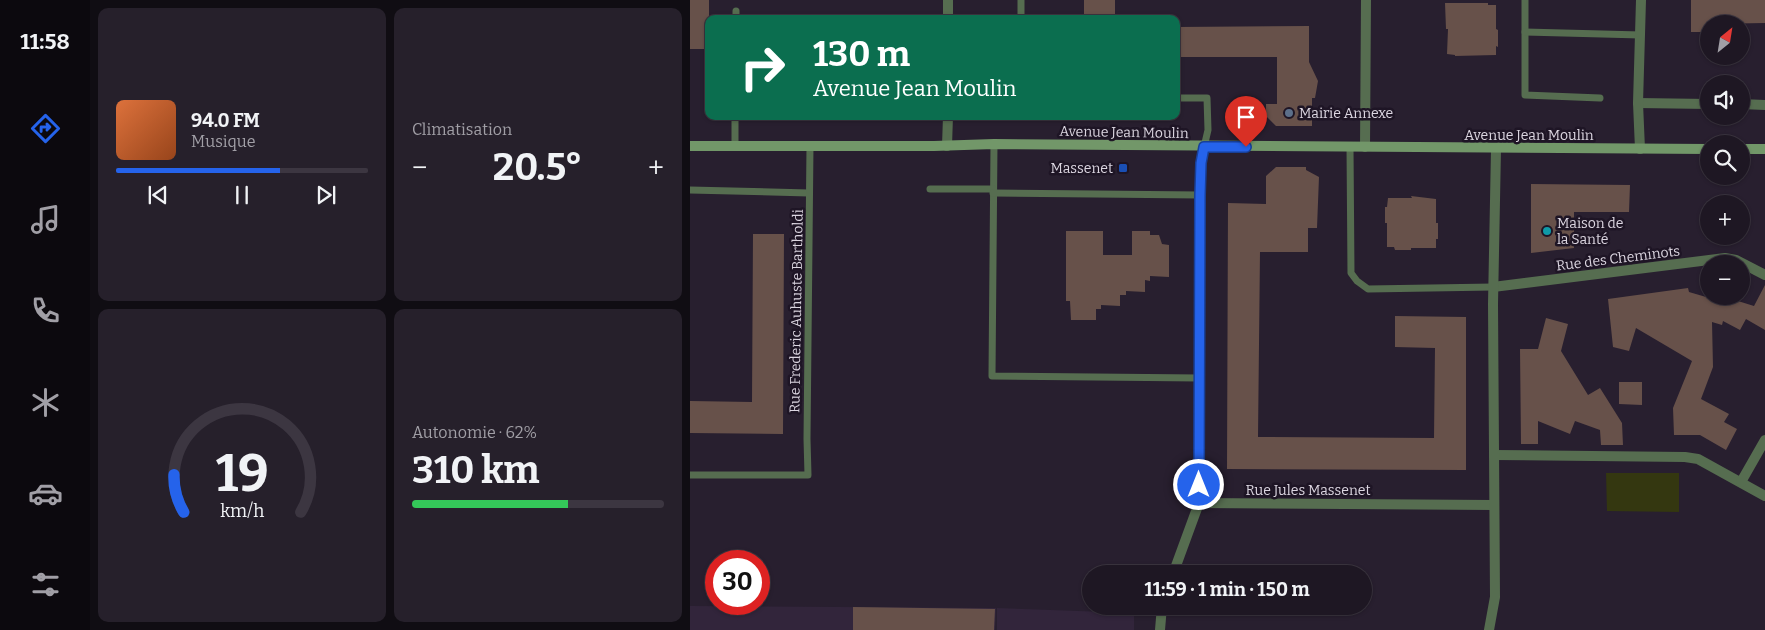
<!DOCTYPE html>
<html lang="fr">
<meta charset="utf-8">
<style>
:root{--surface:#1e1723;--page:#26202b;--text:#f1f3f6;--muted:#a19fa6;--line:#3c3641;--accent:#2563eb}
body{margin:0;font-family:Bitter,serif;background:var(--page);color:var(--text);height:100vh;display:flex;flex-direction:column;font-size:19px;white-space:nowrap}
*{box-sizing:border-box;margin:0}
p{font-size:16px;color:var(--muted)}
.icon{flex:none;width:28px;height:28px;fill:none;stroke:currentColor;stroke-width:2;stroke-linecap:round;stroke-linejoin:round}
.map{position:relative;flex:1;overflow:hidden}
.drawer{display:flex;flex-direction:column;gap:8px;padding:8px;background:#100d13;width:600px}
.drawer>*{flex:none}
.hud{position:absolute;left:15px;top:15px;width:475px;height:105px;border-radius:10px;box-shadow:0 1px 4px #0004,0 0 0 1px var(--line);background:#0b6e4f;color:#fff;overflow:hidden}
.needle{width:32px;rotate:30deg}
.buttons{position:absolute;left:1010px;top:15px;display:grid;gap:10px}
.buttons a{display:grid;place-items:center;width:50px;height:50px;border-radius:50%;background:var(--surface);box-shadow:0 1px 4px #0004,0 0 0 1px var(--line);font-size:25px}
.speed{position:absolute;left:15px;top:550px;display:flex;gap:10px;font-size:25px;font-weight:700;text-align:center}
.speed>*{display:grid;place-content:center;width:65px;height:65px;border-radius:50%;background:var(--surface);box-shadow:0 1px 4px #0004,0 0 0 1px var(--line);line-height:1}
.speed .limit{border:8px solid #d22;background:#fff;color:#111}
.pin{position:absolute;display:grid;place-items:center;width:42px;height:42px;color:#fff;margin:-51px -21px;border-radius:50% 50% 50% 0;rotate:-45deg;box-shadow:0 0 5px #0007}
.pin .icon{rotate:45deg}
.me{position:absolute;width:55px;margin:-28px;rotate:0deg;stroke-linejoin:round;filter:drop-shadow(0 0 4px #0008)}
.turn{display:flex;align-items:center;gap:18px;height:105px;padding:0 25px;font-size:22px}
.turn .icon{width:65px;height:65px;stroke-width:2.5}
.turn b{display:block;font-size:35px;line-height:42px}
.big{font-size:38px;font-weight:700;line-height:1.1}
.drawer .card{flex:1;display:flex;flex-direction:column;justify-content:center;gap:8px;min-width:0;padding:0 18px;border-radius:10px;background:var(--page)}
.drawer .dial{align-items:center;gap:0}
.dial svg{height:130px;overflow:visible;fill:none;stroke:var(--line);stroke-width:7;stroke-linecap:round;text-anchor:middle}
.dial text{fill:var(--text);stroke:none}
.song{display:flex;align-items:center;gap:15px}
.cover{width:60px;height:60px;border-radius:8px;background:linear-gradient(135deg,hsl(20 70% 55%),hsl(20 70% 35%))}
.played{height:5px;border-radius:2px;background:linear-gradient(90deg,var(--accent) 65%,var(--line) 65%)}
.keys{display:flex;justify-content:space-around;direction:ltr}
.heat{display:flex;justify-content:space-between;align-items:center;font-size:28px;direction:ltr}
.charge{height:8px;border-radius:4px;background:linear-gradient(90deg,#34c759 62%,var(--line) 0)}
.drawer .tiles{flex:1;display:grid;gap:8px;grid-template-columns:repeat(2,1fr)}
.trip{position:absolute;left:392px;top:565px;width:290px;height:50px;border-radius:25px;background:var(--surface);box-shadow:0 1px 4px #0004,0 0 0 1px var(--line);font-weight:700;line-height:50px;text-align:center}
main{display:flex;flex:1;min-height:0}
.tabs{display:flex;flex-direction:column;width:90px;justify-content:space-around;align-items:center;background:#0c090e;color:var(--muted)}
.tabs .icon{width:35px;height:35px}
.tabs .selected{color:var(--accent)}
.tabs b{font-size:22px;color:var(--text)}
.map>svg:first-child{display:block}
.built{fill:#32253b}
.green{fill:#343710}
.building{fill:#67514a}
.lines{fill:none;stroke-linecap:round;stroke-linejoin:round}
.lane{stroke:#566d50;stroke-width:7}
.street{stroke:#566d50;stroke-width:10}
.secondary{stroke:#729769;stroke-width:10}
.route-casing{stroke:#184099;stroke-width:12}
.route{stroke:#2563eb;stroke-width:9}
.service-dot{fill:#5c6f8a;stroke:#1e1525;stroke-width:2}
.transit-dot{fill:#1a4fb4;stroke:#1e1525;stroke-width:2}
.culture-dot{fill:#0f9aa8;stroke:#1e1525;stroke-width:2}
.labels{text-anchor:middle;stroke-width:5;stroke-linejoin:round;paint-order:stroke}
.poi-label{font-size:14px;fill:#dcd6e1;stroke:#1e1525;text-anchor:start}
.street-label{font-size:14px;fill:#dcd6e1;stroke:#1e1525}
</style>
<main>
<nav class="tabs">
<b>11:58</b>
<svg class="icon selected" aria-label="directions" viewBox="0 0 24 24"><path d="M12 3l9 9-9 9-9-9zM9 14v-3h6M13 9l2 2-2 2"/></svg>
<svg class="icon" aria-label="music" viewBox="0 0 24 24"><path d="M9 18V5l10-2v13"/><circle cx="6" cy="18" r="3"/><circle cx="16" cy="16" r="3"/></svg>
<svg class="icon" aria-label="phone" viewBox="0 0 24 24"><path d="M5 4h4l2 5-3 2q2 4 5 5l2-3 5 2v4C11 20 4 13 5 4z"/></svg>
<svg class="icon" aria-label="climate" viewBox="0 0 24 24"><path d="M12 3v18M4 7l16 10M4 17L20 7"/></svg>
<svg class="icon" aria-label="car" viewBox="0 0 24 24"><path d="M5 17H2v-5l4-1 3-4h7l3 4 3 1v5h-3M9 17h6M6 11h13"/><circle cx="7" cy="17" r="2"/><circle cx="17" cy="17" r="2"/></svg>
<svg class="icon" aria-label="filters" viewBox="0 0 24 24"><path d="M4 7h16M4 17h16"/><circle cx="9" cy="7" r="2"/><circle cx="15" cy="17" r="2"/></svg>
</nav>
<section class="drawer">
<div class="tiles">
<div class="card">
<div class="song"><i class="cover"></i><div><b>94.0 FM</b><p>Musique</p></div></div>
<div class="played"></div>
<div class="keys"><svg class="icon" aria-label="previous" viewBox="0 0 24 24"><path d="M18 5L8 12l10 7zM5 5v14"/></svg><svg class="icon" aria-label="pause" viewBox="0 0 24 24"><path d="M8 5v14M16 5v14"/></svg><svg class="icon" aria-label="next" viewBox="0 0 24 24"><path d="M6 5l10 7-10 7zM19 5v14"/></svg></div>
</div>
<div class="card"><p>Climatisation</p>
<div class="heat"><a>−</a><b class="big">20.5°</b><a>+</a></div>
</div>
<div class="card dial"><svg viewBox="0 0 100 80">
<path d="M14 69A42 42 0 1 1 86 69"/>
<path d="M14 69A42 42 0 0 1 8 46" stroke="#2563eb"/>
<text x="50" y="56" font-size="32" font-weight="700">19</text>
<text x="50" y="72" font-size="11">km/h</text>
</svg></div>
<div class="card"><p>Autonomie · 62%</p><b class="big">310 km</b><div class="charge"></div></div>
</div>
</section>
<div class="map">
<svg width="1075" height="630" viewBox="0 0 1075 630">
<rect width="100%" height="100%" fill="#281f2f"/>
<g class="built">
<polygon points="0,606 306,608 305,630 0,630"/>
<polygon points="307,608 444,613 444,630 307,630"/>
</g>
<polygon class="green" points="916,473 989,473 989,512 917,511"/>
<g class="building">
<rect x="0" y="0" width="19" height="49"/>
<rect x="394" y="0" width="31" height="19"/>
<polygon points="1001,0 1075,0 1075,23 1019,24 1019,32 1001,32"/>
<polygon points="755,3 798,3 798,5 806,5 806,29 808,30 808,47 806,46 806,55 765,56 765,55 757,54 758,29 756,29"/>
<polygon points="619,26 619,62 628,81 625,98 622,98 622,126 586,126 576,116 576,104 587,104 587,57 486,57 486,27"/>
<polygon points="586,167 616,167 616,170 629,177 627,228 618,228 618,252 570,252 568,437 744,438 745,348 705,347 705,316 776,317 776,470 537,469 538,203 576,204 576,176"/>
<polygon points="841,184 940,185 939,212 884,212 884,248 841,253"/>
<polygon points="721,196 746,199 746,223 748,223 748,239 746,239 746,248 721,248 721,250 705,250 704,247 697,247 697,223 695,223 695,207 697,207 698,198 722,198"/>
<polygon points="376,231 413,231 413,255 442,255 442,231 460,231 460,235 469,235 472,244 479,245 479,277 460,276 460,281 455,280 455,292 436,291 436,295 430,295 430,306 411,305 411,309 406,309 406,320 381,320 380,301 376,301"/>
<polygon points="63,234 94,234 93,434 0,433 0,401 62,402"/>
<polygon points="1075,285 1075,330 1056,319 1050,330 1033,321 1032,325 1022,322 1023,367 1011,399 1039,414 1034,422 1047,429 1036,450 1010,435 984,435 983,408 1002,361 946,328 939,351 923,347 918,299 998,288 999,292 1033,302 1035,297 1064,306"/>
<polygon points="856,318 878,324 871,351 898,395 910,388 932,423 933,445 911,445 910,430 885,421 880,434 848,421 848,444 831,444 830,349 848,349"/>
<polygon points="929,382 952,382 952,405 929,404"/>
<polygon points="163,607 305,609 304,630 163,630"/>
</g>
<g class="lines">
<g class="lane">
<polyline points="835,0 835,95 910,98"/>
<polyline points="46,19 46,11"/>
<polyline points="331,19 331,0"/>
<polyline points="835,32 951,35"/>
<polyline points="486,98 517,98 518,130 514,147"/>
<polyline points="304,144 302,376 509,378"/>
<polyline points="45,146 45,116"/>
<polyline points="660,147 661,273 667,281 678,289 803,287"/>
<polyline points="240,189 303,189"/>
<polyline points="0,190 119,193"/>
<polyline points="303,193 510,195"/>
<polyline points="0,475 118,475 117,439 120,146"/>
</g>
<g class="street">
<polyline points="258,0 258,19"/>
<polyline points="948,103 1019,104"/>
<polyline points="1051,104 1075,105"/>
<polyline points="257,146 258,116"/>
<polyline points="675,147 676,0"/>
<polyline points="950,149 948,103 951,0"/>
<polyline points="803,287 1035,258 1046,260 1075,275"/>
<polyline points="804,455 995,457 1008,459 1075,496"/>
<polyline points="1051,482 1075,440"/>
<polyline points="509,503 804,505"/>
<polyline points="483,574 509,503 510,195 511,163 514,147"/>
<polyline points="470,630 472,606"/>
<polyline points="799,630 805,597 803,304 806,149"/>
</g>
<g class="secondary">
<polyline points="0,146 244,146 304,144 1019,149"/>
<polyline points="1051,149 1075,149"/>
</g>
</g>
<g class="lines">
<g class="route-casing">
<polyline id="route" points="509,485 510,195 511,163 514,147 556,147"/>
</g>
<use href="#route" class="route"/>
</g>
<circle class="service-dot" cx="599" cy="113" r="5"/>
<rect class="transit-dot" x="428" y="163" width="10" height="10" rx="2.5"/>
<circle class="culture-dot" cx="857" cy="231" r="5"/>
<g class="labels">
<g class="poi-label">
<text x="609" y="118">Mairie Annexe</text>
<text x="423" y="173" text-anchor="end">Massenet</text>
<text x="867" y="228">Maison de<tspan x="867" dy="16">la Santé</tspan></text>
</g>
<g class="street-label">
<text transform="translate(434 132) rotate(1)" y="5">Avenue Jean Moulin</text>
<text x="839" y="140">Avenue Jean Moulin</text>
<text transform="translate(928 258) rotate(-7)" y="5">Rue des Cheminots</text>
<text transform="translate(106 311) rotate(-89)" y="5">Rue Frederic Auhuste Bartholdi</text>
<text x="618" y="495">Rue Jules Massenet</text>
</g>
</g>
</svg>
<div class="buttons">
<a><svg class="needle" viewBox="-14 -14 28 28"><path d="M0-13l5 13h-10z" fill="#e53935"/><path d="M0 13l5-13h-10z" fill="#a19fa6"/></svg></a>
<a><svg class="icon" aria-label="sound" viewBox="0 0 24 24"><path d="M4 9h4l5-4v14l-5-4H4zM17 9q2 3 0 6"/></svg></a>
<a><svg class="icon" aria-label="search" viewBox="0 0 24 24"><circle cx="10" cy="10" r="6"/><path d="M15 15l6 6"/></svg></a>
<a>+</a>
<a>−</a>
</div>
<div class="speed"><div class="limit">30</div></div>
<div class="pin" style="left:556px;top:147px;background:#d93025"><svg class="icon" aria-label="arrive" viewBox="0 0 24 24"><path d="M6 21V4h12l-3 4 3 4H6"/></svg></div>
<svg class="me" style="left:509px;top:485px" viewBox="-20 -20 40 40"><circle r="17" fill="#2563eb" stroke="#fff" stroke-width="3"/><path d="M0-11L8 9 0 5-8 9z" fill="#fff"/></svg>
<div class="trip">11:59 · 1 min · 150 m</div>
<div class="hud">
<div class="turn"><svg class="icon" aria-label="right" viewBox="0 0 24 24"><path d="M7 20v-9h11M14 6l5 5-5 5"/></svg><div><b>130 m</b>Avenue Jean Moulin</div></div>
</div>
</div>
</main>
